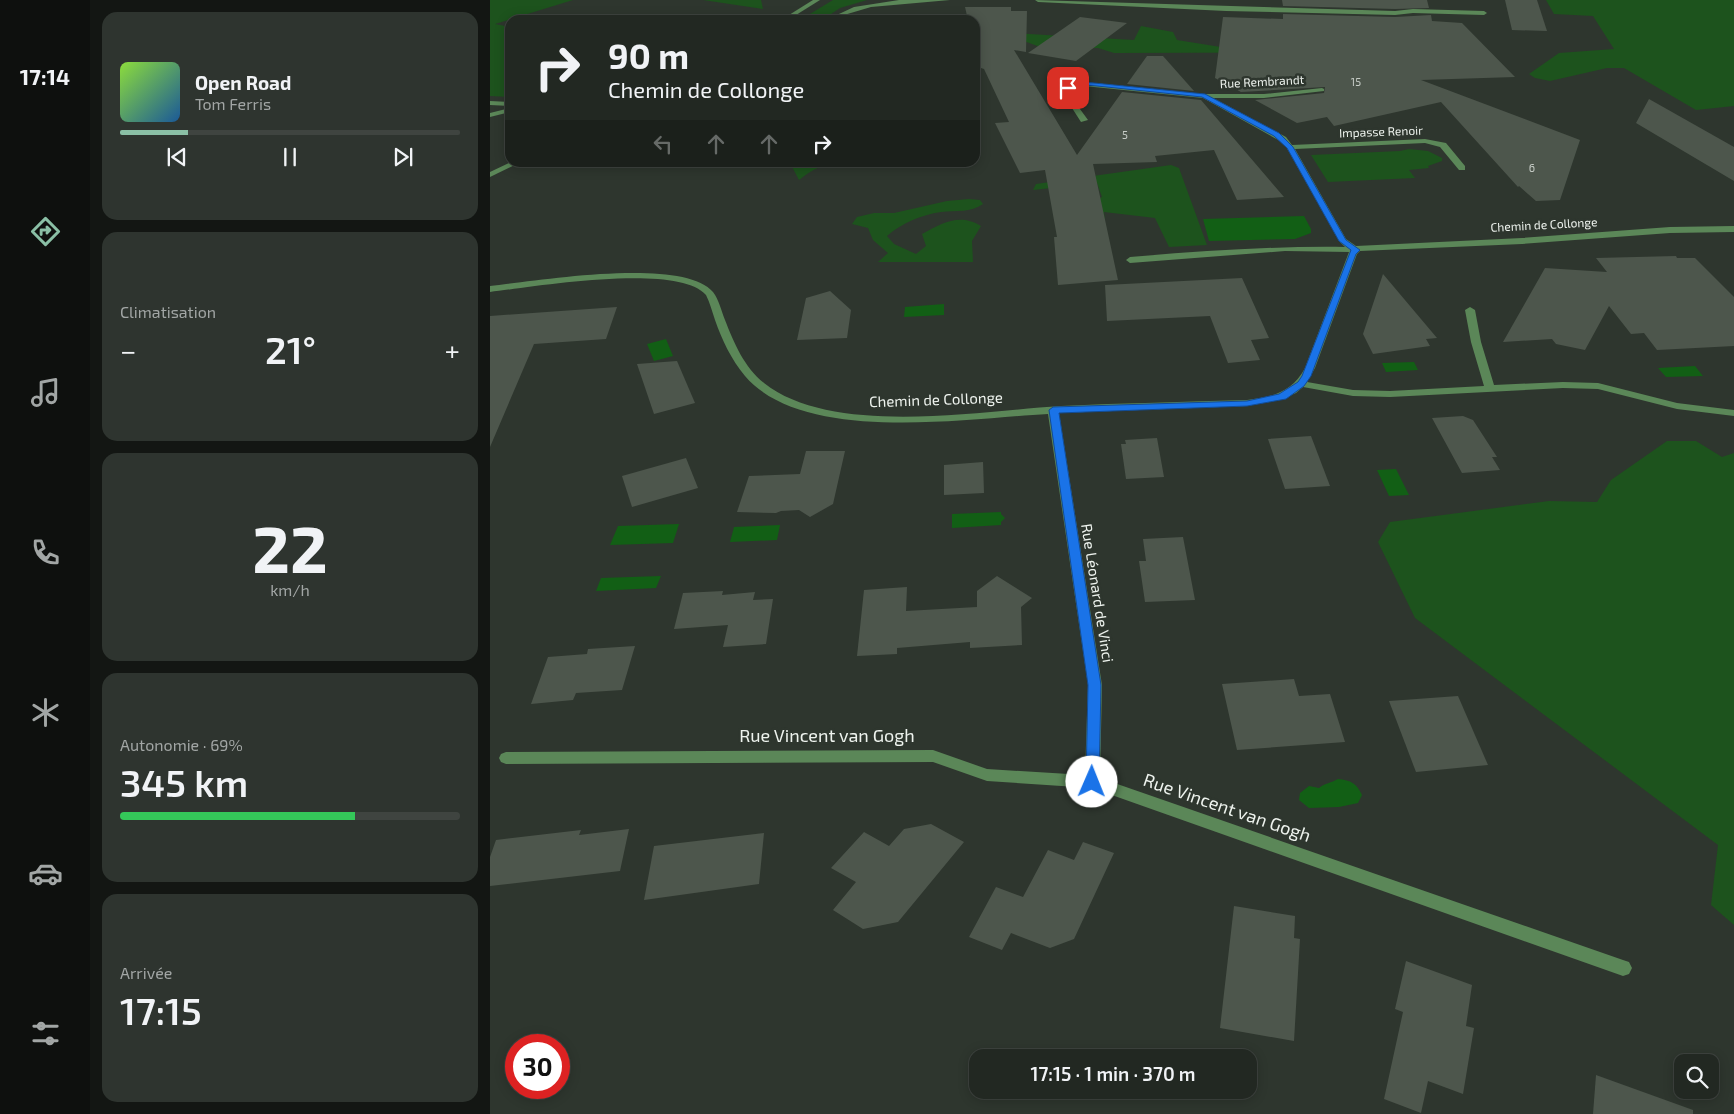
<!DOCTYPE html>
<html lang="fr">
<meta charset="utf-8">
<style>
:root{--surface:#222822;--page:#2e342f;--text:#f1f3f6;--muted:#a2a6a5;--line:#3f4440;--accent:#8abfa5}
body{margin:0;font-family:"Exo 2",sans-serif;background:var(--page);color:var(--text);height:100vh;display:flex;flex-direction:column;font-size:19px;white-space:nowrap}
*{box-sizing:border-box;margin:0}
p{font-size:16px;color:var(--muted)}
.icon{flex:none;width:28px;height:28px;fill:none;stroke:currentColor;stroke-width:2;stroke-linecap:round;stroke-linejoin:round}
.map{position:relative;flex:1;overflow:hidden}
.drawer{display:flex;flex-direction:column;gap:12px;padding:12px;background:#131613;width:400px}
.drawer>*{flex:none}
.hud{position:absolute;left:15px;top:15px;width:475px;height:152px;border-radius:15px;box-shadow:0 2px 12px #0003,0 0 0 1px var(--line);background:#222822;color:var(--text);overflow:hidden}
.controls{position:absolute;left:1184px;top:1054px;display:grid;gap:10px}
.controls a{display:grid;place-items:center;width:45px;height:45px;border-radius:10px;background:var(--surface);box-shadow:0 2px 12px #0003,0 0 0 1px var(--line);font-size:25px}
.speed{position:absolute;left:15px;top:1034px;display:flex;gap:10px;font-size:25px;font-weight:700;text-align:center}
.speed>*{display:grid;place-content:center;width:65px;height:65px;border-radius:50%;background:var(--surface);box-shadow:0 2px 12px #0003,0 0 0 1px var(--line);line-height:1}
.speed .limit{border:8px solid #d22;background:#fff;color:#111}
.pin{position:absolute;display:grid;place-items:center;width:42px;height:42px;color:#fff;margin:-21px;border-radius:10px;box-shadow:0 2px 8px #0006}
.me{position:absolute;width:55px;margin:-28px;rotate:1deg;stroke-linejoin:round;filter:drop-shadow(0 0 4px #0008)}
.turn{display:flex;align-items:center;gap:18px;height:105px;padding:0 20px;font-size:22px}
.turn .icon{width:65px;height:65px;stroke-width:2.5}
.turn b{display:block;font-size:35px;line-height:42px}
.lanes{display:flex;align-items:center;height:48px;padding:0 20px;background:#0003;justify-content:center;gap:25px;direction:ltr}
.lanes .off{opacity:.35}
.big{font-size:38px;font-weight:600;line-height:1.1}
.drawer .tile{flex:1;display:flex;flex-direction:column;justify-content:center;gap:8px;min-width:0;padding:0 18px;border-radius:15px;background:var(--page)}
.drawer .dial{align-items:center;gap:0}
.dial b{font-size:65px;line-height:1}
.song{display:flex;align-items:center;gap:15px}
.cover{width:60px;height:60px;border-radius:8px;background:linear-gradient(135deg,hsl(90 70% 55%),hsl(210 70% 35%))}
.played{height:5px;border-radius:2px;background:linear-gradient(90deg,var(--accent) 20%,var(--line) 20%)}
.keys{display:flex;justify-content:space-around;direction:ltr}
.heat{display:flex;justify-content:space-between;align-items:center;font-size:28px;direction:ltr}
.charge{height:8px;border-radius:4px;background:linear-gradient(90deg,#34c759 69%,var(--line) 0)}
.trip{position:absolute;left:479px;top:1049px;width:288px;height:50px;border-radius:15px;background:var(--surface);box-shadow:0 2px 12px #0003,0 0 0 1px var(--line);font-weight:600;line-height:50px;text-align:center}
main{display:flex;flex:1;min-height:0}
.menu{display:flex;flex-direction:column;width:90px;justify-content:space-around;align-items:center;background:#0e100e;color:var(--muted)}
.menu .icon{width:35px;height:35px}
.menu .selected{color:var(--accent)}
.menu b{font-size:22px;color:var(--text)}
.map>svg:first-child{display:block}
.green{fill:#1d531d}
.water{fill:#125f15}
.building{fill:#4d564c}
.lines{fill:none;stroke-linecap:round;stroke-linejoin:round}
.minor{fill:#5b8758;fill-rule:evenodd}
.route{fill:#1a73e8;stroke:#114b97}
.labels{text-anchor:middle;stroke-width:5;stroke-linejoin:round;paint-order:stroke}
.far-number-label{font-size:11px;fill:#c6ccc6}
.far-street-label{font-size:12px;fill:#eef3ee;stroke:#2e362e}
.street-label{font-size:15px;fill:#eef3ee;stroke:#2e362e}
.near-street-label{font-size:18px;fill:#eef3ee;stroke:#2e362e}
</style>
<main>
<nav class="menu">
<b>17:14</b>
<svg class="icon selected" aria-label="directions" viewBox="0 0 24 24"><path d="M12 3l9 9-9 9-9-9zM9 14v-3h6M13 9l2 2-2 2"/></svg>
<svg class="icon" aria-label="music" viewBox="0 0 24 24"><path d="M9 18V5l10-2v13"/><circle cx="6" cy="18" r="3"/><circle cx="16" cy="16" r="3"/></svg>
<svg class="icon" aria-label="phone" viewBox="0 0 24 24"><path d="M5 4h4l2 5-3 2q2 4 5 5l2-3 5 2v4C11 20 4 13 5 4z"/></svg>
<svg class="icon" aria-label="climate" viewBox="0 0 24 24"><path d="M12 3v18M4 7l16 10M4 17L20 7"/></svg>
<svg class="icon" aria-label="car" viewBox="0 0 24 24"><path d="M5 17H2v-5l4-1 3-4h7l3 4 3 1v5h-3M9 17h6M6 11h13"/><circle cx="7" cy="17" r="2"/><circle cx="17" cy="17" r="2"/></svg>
<svg class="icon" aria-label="filters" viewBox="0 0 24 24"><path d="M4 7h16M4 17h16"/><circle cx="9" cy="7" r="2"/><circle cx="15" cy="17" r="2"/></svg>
</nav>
<section class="drawer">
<div class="tile">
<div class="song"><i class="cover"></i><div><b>Open Road</b><p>Tom Ferris</p></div></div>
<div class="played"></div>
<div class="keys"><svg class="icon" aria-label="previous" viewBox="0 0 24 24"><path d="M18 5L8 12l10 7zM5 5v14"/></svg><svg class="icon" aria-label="pause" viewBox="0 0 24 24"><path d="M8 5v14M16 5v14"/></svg><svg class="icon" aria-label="next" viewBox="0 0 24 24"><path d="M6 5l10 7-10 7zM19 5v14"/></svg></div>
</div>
<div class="tile"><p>Climatisation</p>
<div class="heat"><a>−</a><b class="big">21°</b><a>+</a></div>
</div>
<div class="tile dial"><b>22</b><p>km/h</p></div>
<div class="tile"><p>Autonomie · 69%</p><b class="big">345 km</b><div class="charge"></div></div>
<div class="tile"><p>Arrivée</p><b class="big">17:15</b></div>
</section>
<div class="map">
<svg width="1244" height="1114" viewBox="0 0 1244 1114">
<rect width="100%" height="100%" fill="#2e362e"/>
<g class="green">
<polygon points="0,0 83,0 5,24 20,27 20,97 0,96"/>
<polygon points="213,0 271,0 273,9"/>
<polygon points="343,0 377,0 350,8 332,20 310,20"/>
<polygon points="1056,0 1244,0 1244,106 1206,110 1134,68 1117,68 1060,81 1045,78 1039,74 1069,53 1124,49 1103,16 1064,14"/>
<polygon points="651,26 683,32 687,40 737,48 910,52 624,53 608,48 553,48 531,40 485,28 506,32 644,40"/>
<polygon points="919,149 938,151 952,158 952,161 938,166 939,168 919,170 925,178 838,182 821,155 910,151"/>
<path d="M300,163L357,162V163C335,163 326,167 309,180Z"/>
<polygon points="681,165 689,168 717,245 679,247 665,218 614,212 615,222 582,210 612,197 607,183 543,190 546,184"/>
<path d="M479,199L490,200L493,204C481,213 466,210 451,212C431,215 412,223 397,236L404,244L426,254L436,246L432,234C453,223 469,213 491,226L482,241L483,262H388L398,253L383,240L378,228L362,224L367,217L384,213H404L457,201Z"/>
<polygon points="1177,441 1206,441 1232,457 1244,453 1244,925 1221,905 1228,845 925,618 888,542 900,522 1059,501 1107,502 1121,480"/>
</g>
<g class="water">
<polygon points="814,216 821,229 821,233 805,239 719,241 713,219"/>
<polygon points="454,304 454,315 414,317 415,307"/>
<polygon points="176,339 183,356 164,361 157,344"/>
<polygon points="924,362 928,370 896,372 892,363"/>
<polygon points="1205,366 1213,376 1176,377 1168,368"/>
<polygon points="906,469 919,495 899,496 887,470"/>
<polygon points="511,512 511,514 515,518 511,522 511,525 462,528 462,514"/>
<polygon points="189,524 183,543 120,545 128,526"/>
<polygon points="290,525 287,540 240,542 244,527"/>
<polygon points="171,576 166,588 106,591 111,578"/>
<path d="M848,779C861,780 867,784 872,795L868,803L849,807L819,808L809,800L810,793L819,786L829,788C835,783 841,783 848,779Z"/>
</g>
<g class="building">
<polygon points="792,0 937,0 939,8 905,9 793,6"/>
<polygon points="1015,0 1047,0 1057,31 1022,30"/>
<polygon points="475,7 521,7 521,11 537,11 536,52 524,50 587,155 632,92 711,100 794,197 747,200 724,150 665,156 667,162 603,164 628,280 568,285 564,237 567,237 555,170 530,173 505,123 519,122 494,69 488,67 485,52 485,20 478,20"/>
<polygon points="793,14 905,17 941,15 942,21 972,23 1025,77 931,80 1090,140 1070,200 1046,201 1029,186 1028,187 951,102 844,126 837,117 807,123 765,100 834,93 835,87 751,92 725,78 733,17 793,19"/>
<polygon points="590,17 637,23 586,61 538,53"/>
<polygon points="657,56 673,56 704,91 637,84"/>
<polygon points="1159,99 1244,147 1244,181 1146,123"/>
<polygon points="1186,256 1187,258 1205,258 1244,297 1244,346 1167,350 1154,333 1141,334 1119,306 1095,350 1066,344 1062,339 1013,342 1055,268 1117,272 1106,258"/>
<polygon points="893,274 947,338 936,339 940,346 883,354 873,334"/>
<polygon points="752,278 779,338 761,340 770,360 738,363 720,316 617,321 615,285"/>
<polygon points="340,291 361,310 357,338 307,340 316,298"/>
<polygon points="127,307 116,339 44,344 0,447 0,316"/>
<polygon points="187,361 205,403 164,414 147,364"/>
<polygon points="973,416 983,420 1007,457 1002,457 1010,470 972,473 942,418"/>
<polygon points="821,436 840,486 795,489 778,439"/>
<polygon points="667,438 674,477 636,479 631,444 636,444 635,440"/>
<polygon points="316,451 355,451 343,504 320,517 309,510 291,511 286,513 247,512 259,476 310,474"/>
<polygon points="196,458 208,488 142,507 132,476"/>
<polygon points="493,462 494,493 454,495 454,465"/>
<polygon points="693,537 705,600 655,602 649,561 656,561 653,539"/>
<polygon points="507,576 542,598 531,607 532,645 480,648 480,642 407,648 407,654 367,656 374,590 417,587 416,611 487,607 487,591"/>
<polygon points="233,591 232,595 265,592 263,600 283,599 276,644 233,647 238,625 184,629 193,593"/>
<polygon points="145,646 132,690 86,693 83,700 41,704 58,657 97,654 98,649"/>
<polygon points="804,679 809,696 840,694 855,742 747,750 732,684"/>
<polygon points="968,696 998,765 926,772 899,701"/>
<polygon points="441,824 474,842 408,922 373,929 343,910 366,882 341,868 374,832 399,846 414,829"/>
<polygon points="139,829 130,871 0,886 0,857 6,840 91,830 89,835"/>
<polygon points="274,833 269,884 154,900 164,846"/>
<polygon points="593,842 624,853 584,939 560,948 521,933 512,950 479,937 506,887 533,897 558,850 584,860"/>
<polygon points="744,906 805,916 804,938 810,939 804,1041 730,1028"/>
<polygon points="916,961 982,985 976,1026 984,1028 973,1094 938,1081 931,1113 894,1099 913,1012 905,1009"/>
<polygon points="1106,1075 1203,1110 1203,1114 1103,1114"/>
</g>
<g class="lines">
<g class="minor">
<polygon points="323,0 330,0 298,20 291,20"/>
<polygon points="409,0 460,0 381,7 354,15 344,20 336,20 364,7"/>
<polygon points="545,0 905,11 923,9 994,11 997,13 994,15 923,13 905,15 736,11 548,2"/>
<path d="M594,82L713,94H774L832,88L834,89V91L774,98H723L796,137L802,145L935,139L956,143L975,166V170H969L950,147L935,143L805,149L856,239L866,246L1032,238L1180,227L1244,226V232L1180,233L1032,244L870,251L867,254L825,368L817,382L863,390L900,391L994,386L981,342L975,310L980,307L985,310L991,342L1004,385L1073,382L1108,383L1187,403L1244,410V416L1187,409L1108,389L1073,388L900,397L863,396L813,387L806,393L790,400L757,406L569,413L612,685L610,778L1133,960L1139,962L1142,968L1139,974L1133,976L602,788L497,781L443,762L16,764L11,762L9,758L11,754L16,752L443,750L497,769L595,775L598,685L558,414C478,418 314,445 255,376C241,359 232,340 225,320C222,311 220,303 216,295C188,262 42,287 0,292V286C45,281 193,256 223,292C229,300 231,310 235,320C244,343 254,367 274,383C342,437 489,411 571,406C633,403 695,402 757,400C783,397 802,392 815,368L859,252L795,251L640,263L636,260L640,257C712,251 783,246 855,247L849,241L797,148L790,141L713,98L594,86L581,89L579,94L598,120L591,122L573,94L576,87Z"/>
<polygon points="0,101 20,102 20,106 0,105"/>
<polygon points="20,108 20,112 0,117 0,113"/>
<polygon points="21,162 31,162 0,177 0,172"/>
</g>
</g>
<polygon class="route" points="594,82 715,94 789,133 803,147 856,240 870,250 866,254 821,376 814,386 796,399 757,406 569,413 611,685 609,782 607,786 602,788 598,786 596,782 598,685 559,410 563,407 757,401 789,394 808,382 812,376 861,250 849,241 797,148 784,136 712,97 607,86 594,85 578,90 574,88"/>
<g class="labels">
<g class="far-number-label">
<text x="866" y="86">15</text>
<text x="635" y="139">5</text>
<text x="1042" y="172">6</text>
</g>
<g class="far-street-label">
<text transform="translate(772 82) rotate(-3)" y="4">Rue Rembrandt</text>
<text transform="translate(891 132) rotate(-2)" y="4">Impasse Renoir</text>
<text transform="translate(1054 225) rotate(-3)" y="4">Chemin de Collonge</text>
</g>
<g class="street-label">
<text transform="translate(446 400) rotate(-2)" y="5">Chemin de Collonge</text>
<text transform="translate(607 593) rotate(81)" y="5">Rue Léonard de Vinci</text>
</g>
<g class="near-street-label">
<text x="337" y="742">Rue Vincent van Gogh</text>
<text transform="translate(737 808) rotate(19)" y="6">Rue Vincent van Gogh</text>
</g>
</g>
</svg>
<div class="controls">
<a><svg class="icon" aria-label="search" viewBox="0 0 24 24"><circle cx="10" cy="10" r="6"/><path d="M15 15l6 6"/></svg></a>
</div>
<div class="speed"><div class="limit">30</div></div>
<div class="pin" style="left:578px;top:88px;background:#d93025"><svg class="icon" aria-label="arrive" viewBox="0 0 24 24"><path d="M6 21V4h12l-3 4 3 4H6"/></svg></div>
<svg class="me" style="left:602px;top:782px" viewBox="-20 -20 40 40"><circle r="19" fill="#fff"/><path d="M0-13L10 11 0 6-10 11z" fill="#1a73e8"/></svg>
<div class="trip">17:15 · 1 min · 370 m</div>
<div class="hud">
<div class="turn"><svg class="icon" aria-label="right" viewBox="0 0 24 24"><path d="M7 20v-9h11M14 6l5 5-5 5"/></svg><div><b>90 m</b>Chemin de Collonge</div></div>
<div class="lanes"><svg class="icon off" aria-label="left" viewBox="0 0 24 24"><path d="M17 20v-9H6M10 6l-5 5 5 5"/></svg><svg class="icon off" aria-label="ahead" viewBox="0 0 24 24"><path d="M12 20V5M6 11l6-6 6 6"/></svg><svg class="icon off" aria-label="ahead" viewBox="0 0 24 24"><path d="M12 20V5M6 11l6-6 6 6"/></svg><svg class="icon" aria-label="right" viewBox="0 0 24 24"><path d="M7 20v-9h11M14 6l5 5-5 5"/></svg></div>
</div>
</div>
</main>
